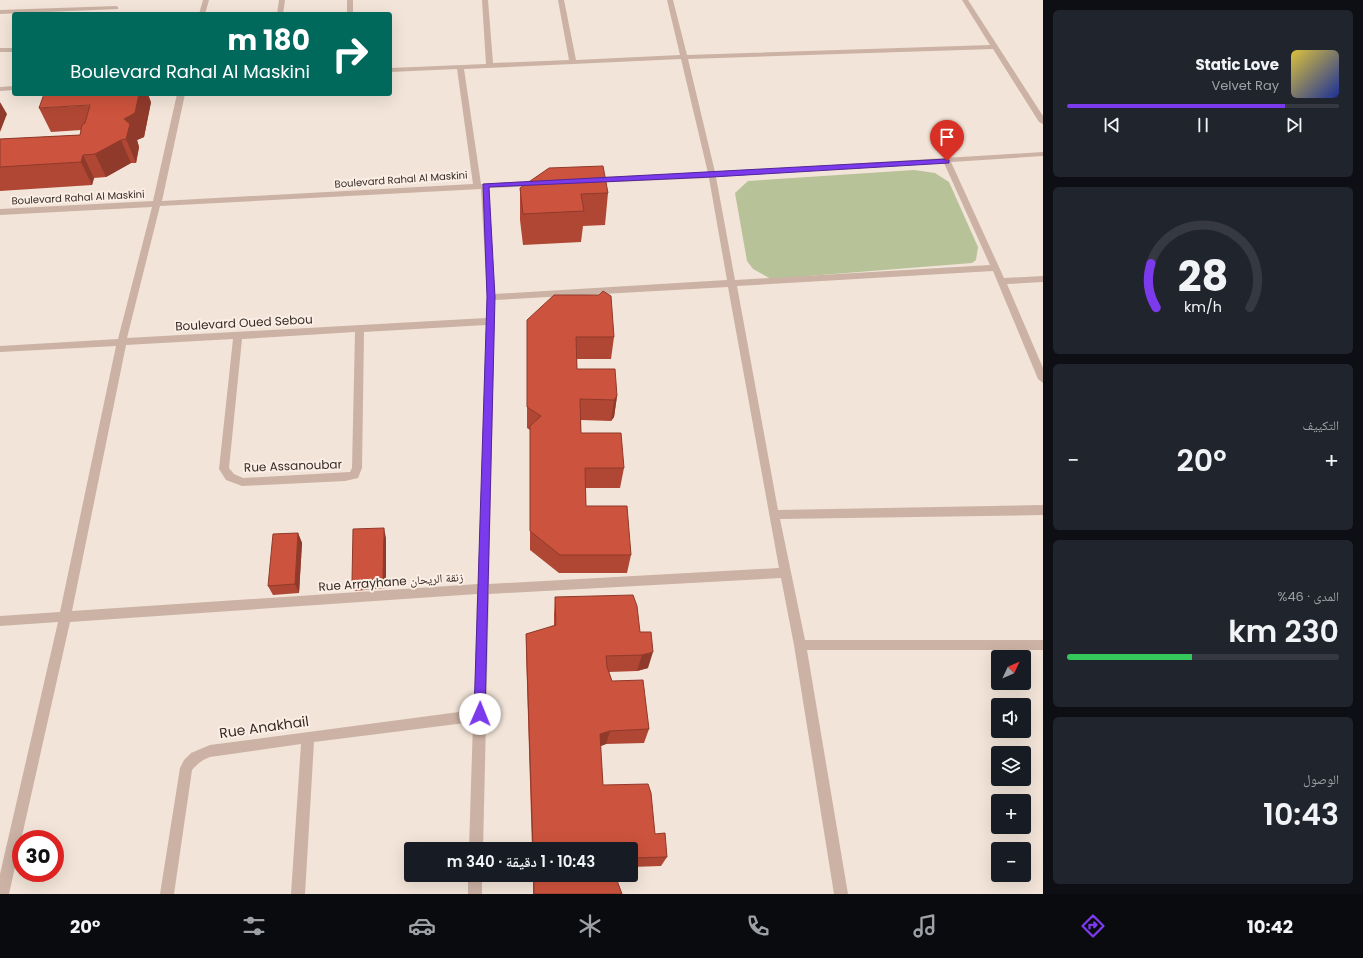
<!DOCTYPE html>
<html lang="ar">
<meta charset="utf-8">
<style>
:root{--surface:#171b24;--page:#20242c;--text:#f1f3f6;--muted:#9ea1a6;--line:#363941;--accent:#7c3aed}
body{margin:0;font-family:Poppins,"Noto Naskh Arabic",sans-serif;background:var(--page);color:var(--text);direction:rtl;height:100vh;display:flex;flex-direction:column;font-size:15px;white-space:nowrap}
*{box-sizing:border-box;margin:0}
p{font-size:13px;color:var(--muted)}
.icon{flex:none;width:22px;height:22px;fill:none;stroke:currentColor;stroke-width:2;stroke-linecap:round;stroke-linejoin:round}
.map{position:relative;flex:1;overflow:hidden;direction:ltr}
.drawer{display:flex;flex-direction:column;gap:10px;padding:10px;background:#0d0f14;width:320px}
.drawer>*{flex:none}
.guide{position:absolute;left:12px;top:12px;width:380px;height:84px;border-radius:4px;box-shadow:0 4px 16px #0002;direction:rtl;background:#00695c;color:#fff;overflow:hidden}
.needle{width:26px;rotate:46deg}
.fabs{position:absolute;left:991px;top:650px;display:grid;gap:8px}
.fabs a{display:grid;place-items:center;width:40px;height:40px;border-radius:4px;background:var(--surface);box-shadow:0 4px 16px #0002;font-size:20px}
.speed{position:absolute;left:12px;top:830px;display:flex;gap:8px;font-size:20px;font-weight:700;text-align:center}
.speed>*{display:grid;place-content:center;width:52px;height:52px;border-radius:50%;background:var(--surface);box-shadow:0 4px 16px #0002;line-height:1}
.speed .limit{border:6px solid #d22;background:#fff;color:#111}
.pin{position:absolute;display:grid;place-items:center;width:34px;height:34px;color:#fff;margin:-41px -17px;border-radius:50% 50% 50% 0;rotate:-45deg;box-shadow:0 0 4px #0007}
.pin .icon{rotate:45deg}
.me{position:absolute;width:44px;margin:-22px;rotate:1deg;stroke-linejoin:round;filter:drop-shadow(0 0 3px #0008)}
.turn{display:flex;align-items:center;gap:14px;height:84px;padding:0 16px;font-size:18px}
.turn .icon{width:52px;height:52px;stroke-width:2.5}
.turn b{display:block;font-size:28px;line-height:34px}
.big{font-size:30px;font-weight:600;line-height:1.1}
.drawer .widget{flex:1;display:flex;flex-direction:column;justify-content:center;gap:6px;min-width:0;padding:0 14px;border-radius:6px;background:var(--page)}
.drawer .dial{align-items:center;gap:0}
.dial svg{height:104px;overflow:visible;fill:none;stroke:var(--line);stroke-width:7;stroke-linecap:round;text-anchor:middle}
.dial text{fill:var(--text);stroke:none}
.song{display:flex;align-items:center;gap:12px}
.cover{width:48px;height:48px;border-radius:6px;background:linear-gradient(135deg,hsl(50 70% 55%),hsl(230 70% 35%))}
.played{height:4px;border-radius:2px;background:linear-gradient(90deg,var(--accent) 80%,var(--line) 80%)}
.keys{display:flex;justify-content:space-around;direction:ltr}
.heat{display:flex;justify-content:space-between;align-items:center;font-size:22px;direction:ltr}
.charge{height:6px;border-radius:3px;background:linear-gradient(90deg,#34c759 46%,var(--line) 0)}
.trip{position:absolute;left:404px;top:842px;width:234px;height:40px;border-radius:4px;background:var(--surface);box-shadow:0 4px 16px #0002;font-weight:600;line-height:40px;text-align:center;direction:rtl}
.dock{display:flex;height:64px;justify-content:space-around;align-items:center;background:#090b0e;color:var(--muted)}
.dock .icon{width:28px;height:28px}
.dock .active{color:var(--accent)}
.dock b{font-size:18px;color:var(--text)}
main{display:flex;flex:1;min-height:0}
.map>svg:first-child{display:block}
.green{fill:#b8c298}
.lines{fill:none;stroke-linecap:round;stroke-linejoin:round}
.minor{fill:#cbb2a4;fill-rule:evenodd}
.wall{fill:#af4734}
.shaded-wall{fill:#8f3a2b}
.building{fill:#cc533d;stroke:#8f3a2b}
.route{fill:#7c3aed;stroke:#51269a}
.labels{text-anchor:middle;stroke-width:4;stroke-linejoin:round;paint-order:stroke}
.far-street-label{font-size:10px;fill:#362a26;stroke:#faeee5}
.street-label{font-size:12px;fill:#362a26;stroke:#faeee5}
.near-street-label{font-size:14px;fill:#362a26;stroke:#faeee5}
</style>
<main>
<section class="drawer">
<div class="widget">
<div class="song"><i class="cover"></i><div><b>Static Love</b><p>Velvet Ray</p></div></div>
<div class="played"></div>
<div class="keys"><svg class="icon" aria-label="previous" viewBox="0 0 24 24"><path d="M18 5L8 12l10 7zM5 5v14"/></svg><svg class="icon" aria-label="pause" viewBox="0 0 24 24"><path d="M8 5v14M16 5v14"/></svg><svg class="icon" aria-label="next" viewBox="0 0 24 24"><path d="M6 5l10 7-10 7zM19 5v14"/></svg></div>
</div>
<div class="widget dial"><svg viewBox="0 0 100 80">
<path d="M14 69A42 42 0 1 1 86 69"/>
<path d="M14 69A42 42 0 0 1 10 35" stroke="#7c3aed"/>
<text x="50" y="56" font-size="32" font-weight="700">28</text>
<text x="50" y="72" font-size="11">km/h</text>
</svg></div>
<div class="widget"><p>التكييف</p>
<div class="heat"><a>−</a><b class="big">20°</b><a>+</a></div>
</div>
<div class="widget"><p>المدى · 46%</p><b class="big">230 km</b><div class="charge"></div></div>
<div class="widget"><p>الوصول</p><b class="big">10:43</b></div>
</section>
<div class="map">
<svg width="1043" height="894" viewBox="0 0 1043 894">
<rect width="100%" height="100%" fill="#f2e4d8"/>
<polygon class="green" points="914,170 935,173 949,182 978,247 976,260 972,263 771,279 753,269 747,261 735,193 748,181"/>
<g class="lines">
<g class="minor">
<polygon points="203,0 209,0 205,14 199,14"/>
<polygon points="279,0 285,0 283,14 277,14"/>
<rect x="347" y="0" width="6" height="14"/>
<path d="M482,0H488L493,63L569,60L558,0H564L576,60L680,55L667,0H673L687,55L990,45L962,0H968L1043,116V124L1039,122L993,49L688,59L715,172L1043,152V156L951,162L1004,278L1043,276V282L1007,284L1043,368V383L1038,379L993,271L737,286L778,510L1043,505V515L780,519L805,640H1043V650H807L848,894H834L794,645L781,578L489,594L483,849H469L473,722L314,742L305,894H291L301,744L210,757C202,760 197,764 192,770L174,894H160L180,768L184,760L191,753L210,745L474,710L477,594L70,622L9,894H0V874L58,622L0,626V616L60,612L116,346L0,352V346L118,339L152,207L0,215V209L153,201L177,94H185L162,201L473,184L457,69L390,72V68L486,64ZM681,59L708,173L592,177L588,180L592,183L709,178L727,280L495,294L489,188L540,186L544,183L540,180L481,184L464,69ZM944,163L990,265L735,280L716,177ZM481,189L487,297L486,318L127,338L160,206ZM728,287L779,568L489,584L495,300ZM486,325L478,584L72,611L126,345L233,339L219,469L226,480L242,486L345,481L358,478L362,468L364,332ZM355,332L352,468L350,472L243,478L234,474L229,468L242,339Z"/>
<polygon points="116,6 118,7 118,9 0,14 0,10"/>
<rect x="0" y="48" width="14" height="4"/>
<polygon points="14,86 14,90 0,91 0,87"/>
<rect x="468" y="875" width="14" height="19"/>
</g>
</g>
<g class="wall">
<polygon points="151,102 144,137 137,140 139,147 136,163 131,163 106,177 94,178 92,185 0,191 0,139 80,135 81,130 51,132 39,108"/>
<polygon points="520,188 608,193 605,225 583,226 581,242 523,245 520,220"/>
<polygon points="599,295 614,337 611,359 577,359 577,369 617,396 614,417 611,421 581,420 581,433 624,468 620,488 586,488 586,506 631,555 627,573 559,573 530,550 530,430 527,428 527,320"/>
<polygon points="298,533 302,543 299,593 273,595 268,586"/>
<polygon points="386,538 386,588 355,591 352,581"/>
<polygon points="555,597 640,632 648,668 637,671 609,672 612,681 649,729 644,743 606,744 600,746 603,785 655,834 667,857 661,866 631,867 631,849 532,849 526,650 526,634 554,626 554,614"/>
<polygon points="533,875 615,875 622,894 533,894"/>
</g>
<g class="shaded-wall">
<polygon points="139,94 148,94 151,102 144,137 137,140 139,147 136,163 126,139 124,119"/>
<polygon points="0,102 7,114 0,132"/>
<polygon points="121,140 131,163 106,177 95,154"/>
<polygon points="83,155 94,178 92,185 81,162"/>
<polygon points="617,396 614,417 611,421 614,400"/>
<polygon points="384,528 386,538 386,588 383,579"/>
<polygon points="298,533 302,543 299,593 295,584"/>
<polygon points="653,652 648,668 637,671 642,655"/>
<polygon points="610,731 606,744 596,748 600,734"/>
</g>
<g class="building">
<polygon points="44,94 139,94 135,113 124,119 130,124 126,139 121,140 95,154 83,155 81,162 0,167 0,139 80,135 82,125 85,123 90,105 39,108"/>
<polygon points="603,166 608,193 581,194 584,211 523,214 520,188 549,168"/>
<polygon points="603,291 611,296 614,337 576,337 577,369 615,369 617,396 614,400 580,399 581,433 621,433 624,468 585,468 586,506 627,506 631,555 560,555 530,531 530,426 541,416 527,407 527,320 554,295 599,295"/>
<polygon points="384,528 383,579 352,581 353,529"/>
<polygon points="298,533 295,584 268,586 273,534"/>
<polygon points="633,595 637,606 640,632 651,632 653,652 642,655 606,656 607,667 612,681 643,680 649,729 610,731 600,734 603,785 648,784 651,793 655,834 665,833 667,857 631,858 631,849 533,849 526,634 556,625 555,597"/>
<polygon points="534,875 615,875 622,894 534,894"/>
</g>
<polygon class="route" points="947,159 949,160 949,163 712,177 489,187 495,297 485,714 484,718 480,720 476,718 474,714 487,297 483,184"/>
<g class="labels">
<g class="far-street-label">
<text transform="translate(401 179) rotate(-4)" y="4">Boulevard Rahal Al Maskini</text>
<text transform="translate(78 197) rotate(-3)" y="4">Boulevard Rahal Al Maskini</text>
</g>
<g class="street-label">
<text transform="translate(244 323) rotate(-3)" y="4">Boulevard Oued Sebou</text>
<text transform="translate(293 466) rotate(-2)" y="4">Rue Assanoubar</text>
<text transform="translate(391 582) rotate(-4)" y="4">Rue Arrayhane زنقة الريحان</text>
</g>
<g class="near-street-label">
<text transform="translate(264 727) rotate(-8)" y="5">Rue Anakhail</text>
</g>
</g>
</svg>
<div class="fabs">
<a><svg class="needle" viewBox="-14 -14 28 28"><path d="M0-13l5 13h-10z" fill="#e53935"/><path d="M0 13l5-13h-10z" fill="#9ea1a6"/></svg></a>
<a><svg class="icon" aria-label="sound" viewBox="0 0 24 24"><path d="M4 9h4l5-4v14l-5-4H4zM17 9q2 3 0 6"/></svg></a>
<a><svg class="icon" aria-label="layers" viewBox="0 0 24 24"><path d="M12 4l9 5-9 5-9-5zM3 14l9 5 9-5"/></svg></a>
<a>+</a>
<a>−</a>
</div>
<div class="speed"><div class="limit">30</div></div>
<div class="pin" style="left:947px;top:161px;background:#d93025"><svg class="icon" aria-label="arrive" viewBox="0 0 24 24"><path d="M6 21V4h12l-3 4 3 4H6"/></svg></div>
<svg class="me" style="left:480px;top:714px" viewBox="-20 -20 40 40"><circle r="19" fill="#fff"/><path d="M0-13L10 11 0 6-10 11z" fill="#7c3aed"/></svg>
<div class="trip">10:43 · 1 دقيقة · 340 m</div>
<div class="guide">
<div class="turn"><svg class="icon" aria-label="right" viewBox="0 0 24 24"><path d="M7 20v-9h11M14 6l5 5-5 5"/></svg><div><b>180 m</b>Boulevard Rahal Al Maskini</div></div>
</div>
</div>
</main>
<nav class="dock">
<b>10:42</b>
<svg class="icon active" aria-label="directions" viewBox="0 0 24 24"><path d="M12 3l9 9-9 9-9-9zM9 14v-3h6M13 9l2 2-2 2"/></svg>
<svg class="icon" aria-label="music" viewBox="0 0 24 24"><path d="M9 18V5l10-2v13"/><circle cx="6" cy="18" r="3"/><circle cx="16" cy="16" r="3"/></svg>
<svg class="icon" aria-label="phone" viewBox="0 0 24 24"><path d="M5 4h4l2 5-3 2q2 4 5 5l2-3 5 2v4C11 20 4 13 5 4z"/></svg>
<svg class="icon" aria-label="climate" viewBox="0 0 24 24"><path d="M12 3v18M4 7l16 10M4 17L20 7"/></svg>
<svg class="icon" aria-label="car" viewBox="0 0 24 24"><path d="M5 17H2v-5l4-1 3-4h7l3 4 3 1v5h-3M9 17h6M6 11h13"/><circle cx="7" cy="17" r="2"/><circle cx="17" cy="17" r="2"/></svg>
<svg class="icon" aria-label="filters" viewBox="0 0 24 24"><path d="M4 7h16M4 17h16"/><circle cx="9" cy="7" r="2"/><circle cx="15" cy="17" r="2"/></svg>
<b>20°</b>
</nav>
